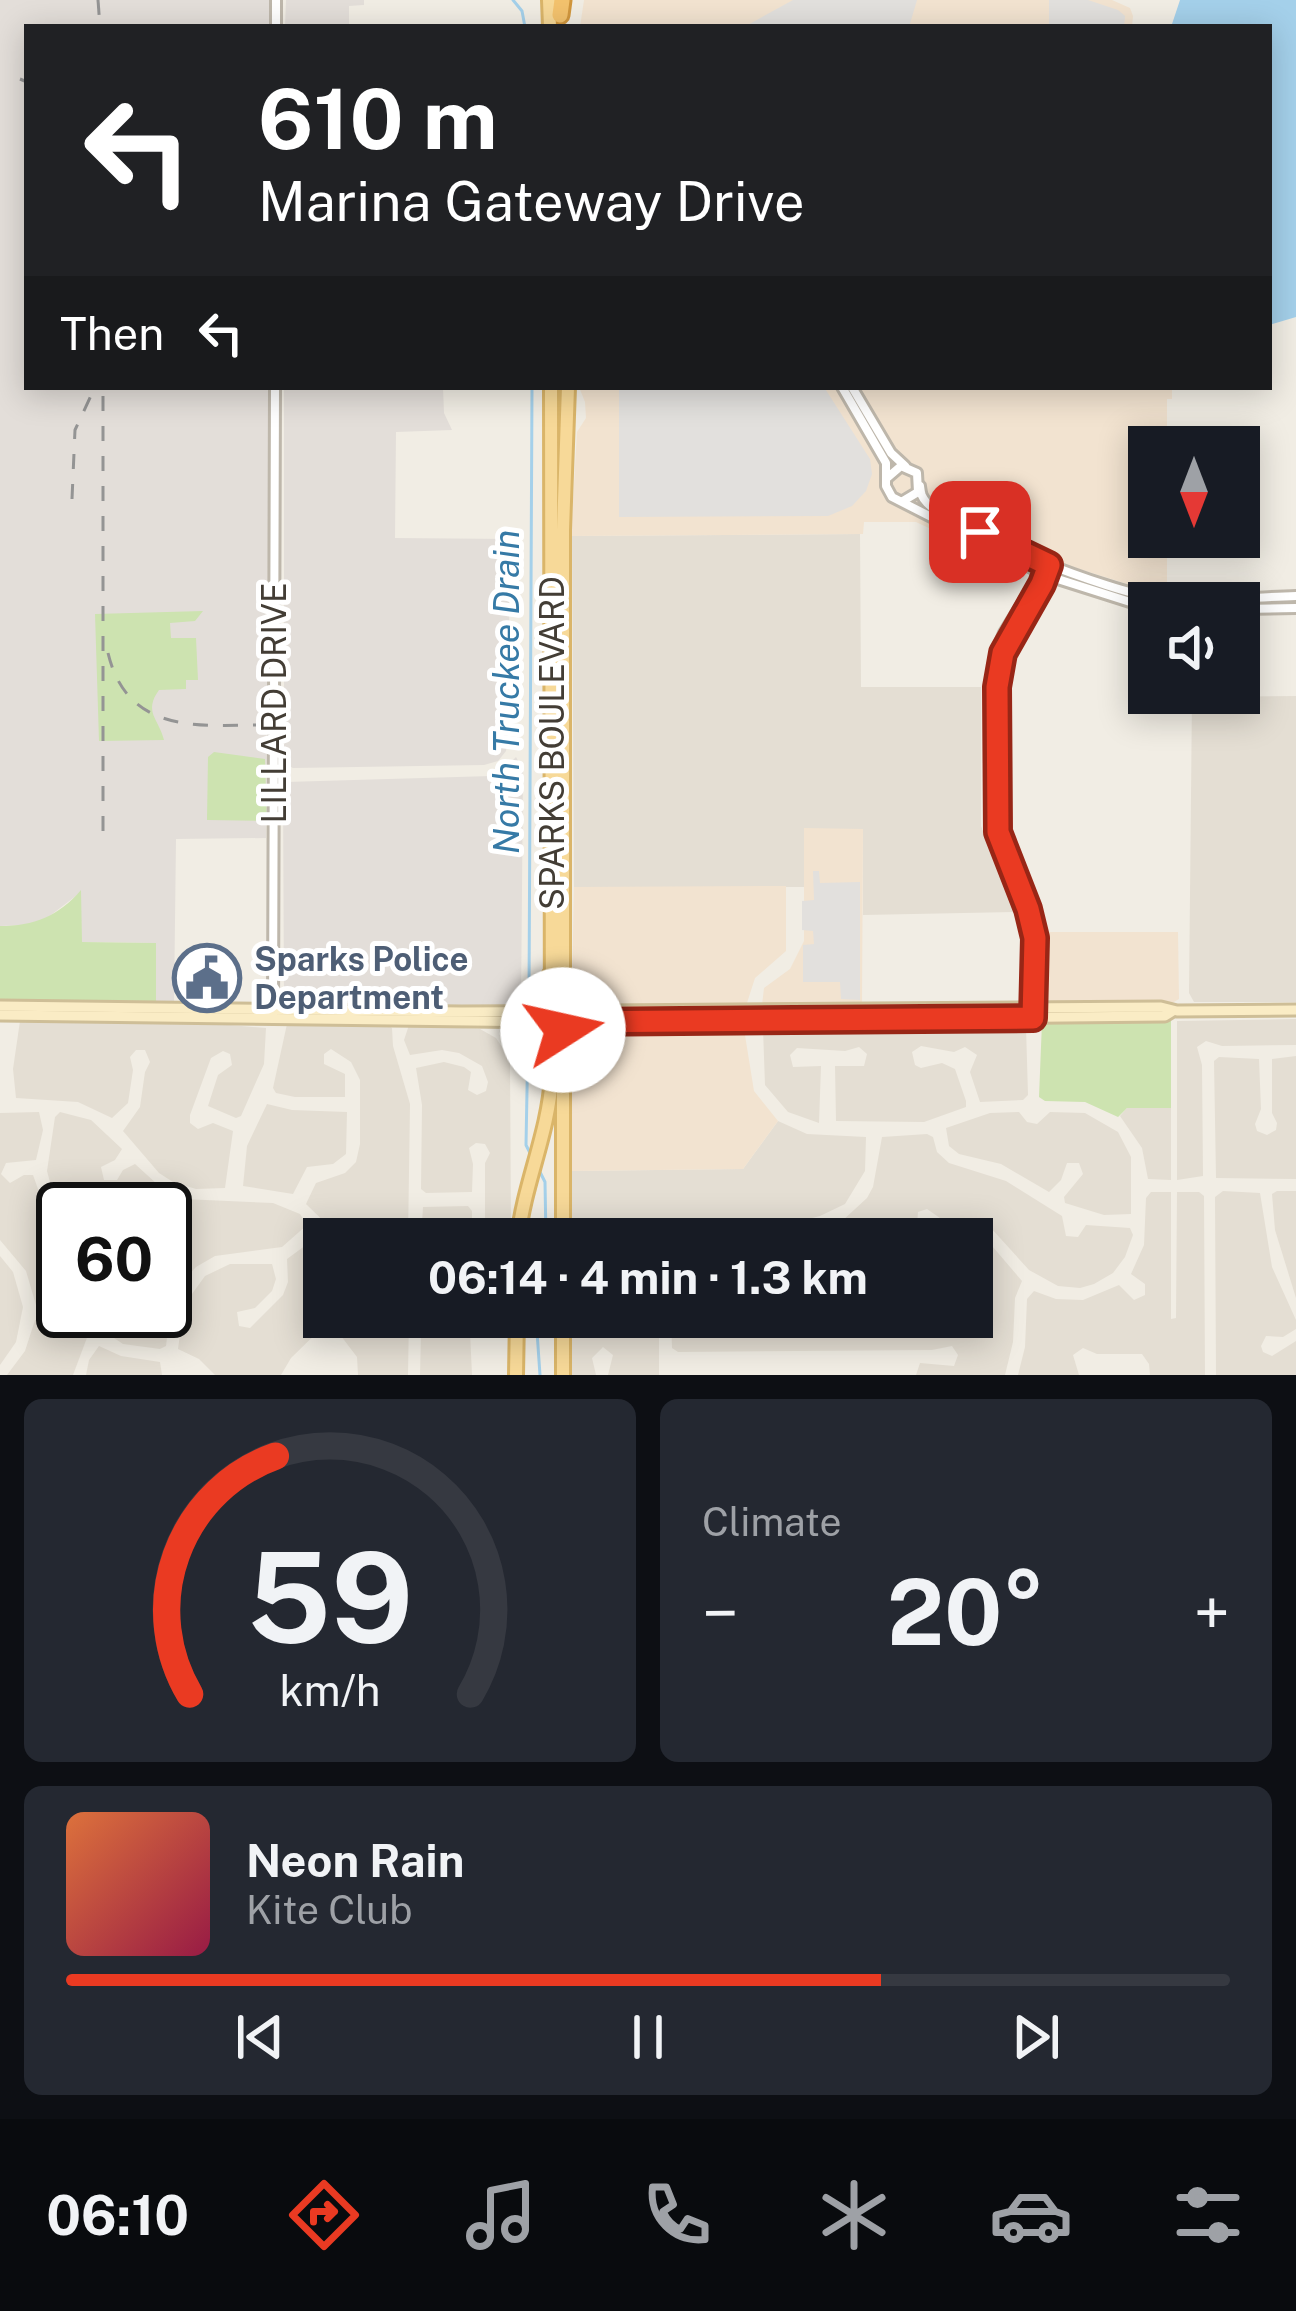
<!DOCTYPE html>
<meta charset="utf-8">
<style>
:root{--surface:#171b24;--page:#242831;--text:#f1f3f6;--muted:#9ea1a6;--line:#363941;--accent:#ea3a22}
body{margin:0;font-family:"Public Sans",sans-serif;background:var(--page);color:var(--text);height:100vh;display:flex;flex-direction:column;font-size:45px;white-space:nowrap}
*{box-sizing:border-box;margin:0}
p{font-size:39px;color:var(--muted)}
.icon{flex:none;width:66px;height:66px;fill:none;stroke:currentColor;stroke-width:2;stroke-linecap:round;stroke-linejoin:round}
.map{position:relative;height:1375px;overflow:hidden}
.drawer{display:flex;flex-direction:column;gap:24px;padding:24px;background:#0d0f14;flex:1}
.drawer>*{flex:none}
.hud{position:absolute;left:24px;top:24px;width:1248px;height:366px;border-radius:0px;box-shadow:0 6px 30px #0003;background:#202124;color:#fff;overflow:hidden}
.needle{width:78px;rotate:180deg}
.buttons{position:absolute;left:1128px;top:426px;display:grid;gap:24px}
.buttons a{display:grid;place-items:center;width:132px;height:132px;border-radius:0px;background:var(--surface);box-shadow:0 6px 30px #0003;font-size:60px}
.speed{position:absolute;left:36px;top:1182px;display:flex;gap:24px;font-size:60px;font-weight:700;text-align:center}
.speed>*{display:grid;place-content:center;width:156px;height:156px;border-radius:50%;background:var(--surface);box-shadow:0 6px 30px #0003;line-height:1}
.speed .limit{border:6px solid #111;border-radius:18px;background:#fff;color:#111}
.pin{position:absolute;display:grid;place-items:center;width:102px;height:102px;color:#fff;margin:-51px;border-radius:24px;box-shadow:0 6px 18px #0006}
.me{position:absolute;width:132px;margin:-66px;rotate:80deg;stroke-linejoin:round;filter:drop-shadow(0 0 9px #0008)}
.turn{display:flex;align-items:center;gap:42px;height:252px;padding:0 36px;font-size:54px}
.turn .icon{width:156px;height:156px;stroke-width:2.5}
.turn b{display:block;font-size:84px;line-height:102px}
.then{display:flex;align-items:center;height:114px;padding:0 36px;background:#0003;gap:24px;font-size:45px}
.big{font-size:90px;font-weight:700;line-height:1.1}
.drawer .tile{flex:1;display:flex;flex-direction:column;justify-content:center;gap:18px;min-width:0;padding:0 42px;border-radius:18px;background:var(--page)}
.drawer .dial{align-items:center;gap:0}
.dial svg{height:312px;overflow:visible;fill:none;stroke:var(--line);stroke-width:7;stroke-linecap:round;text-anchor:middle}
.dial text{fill:var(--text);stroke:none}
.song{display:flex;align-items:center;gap:36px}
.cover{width:144px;height:144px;border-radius:18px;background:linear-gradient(135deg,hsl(20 70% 55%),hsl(340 70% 35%))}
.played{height:12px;border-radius:6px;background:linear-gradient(90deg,var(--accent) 70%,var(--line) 70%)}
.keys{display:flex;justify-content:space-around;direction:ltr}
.heat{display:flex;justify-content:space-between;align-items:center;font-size:66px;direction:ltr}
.drawer .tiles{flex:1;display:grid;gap:24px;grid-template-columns:1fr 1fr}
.tile:last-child{grid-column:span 2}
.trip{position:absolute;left:303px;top:1218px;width:690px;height:120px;border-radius:0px;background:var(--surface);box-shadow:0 6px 30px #0003;font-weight:700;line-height:120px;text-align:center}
.tabs{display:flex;height:192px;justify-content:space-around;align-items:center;background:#090b0e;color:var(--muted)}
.tabs .icon{width:84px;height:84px}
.tabs .on{color:var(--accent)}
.tabs b{font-size:54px;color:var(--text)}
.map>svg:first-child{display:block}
.residential{fill:#e4ded3}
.commercial{fill:#f2e3d0}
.industrial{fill:#e3ded9}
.green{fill:#cde3b0}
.parking{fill:#e2e0dd}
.water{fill:#a4d0ea}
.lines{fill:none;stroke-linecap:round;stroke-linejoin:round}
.stream{stroke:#a4d0ea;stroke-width:3}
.tertiary-casing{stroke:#beb7ab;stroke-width:14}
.secondary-casing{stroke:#cebe97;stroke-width:15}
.primary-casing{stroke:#dab569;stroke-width:18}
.motorway-casing{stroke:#d1973e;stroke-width:21}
.tertiary{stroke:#fff;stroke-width:8}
.secondary{stroke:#faecc5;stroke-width:9}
.primary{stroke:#f7d998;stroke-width:12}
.motorway{stroke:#f3c26d;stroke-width:15}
.rail{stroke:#949494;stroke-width:3;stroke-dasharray:15 15;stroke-linecap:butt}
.route-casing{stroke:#982616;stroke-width:30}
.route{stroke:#ea3a22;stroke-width:21}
.labels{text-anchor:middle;stroke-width:10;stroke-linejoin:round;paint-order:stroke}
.street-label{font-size:33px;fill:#433d35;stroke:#fff}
.service-label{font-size:33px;font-weight:bold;fill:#4e5e75;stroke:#fff;text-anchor:start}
.water-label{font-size:36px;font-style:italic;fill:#367aa6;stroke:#fff}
</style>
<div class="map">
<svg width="1296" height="1375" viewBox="0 0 1296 1375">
<rect width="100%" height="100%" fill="#f1ede4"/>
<g class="residential">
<polygon points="860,534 861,687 981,687 981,826 1014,912 863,915 863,830 804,887 574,887 572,536"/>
<polygon points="1296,696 1296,1002 1194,1002 1189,993 1192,697"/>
<polygon points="1296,1019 1296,1045 1222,1046 1206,1041 1197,1047 1202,1065 1203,1176 1177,1180 1177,1021"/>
<polygon points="20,1021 206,1023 266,1028 264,1064 241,1116 236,1118 208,1106 218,1075 232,1065 230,1054 223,1051 211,1058 190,1115 190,1123 198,1129 213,1123 233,1131 225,1188 196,1189 173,1182 159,1173 123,1131 140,1107 145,1072 150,1062 145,1050 136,1050 130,1057 133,1070 128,1103 112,1118 78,1102 16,1098 13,1069"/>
<polygon points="978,1023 1026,1027 1028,1095 1023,1100 980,1102 970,1072 977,1055 965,1047 954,1052 921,1046 912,1052 915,1065 921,1068 942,1063 955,1069 966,1101 966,1107 924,1122 836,1121 835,1066 864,1066 867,1054 859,1047 845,1051 797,1048 790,1055 793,1067 821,1066 819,1123 788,1112 765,1085 763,1029 767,1025"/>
<polygon points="287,1024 388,1025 392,1028 393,1046 410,1104 408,1239 342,1239 306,1204 316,1183 345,1173 356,1162 360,1144 360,1080 351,1062 331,1049 324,1054 324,1064 345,1074 345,1097 295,1097 276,1093 273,1088"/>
<polygon points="409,1025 480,1029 496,1038 510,1059 511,1239 485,1239 485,1163 490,1153 485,1144 476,1143 469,1148 473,1164 472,1192 426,1193 421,1189 422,1105 416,1068 444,1062 464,1067 471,1072 468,1090 477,1095 486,1091 488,1082 482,1066 459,1053 442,1050 410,1055 404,1040"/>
<polygon points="1296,1056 1296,1179 1216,1178 1214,1061 1219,1057 1259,1059 1261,1109 1255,1124 1257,1131 1267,1135 1276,1130 1277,1123 1272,1113 1272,1059"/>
<polygon points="267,1104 292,1110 347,1112 346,1154 333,1164 307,1167 293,1194 243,1186 247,1146"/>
<polygon points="1127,1108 1171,1108 1171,1180 1148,1179 1142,1148 1120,1116"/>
<polygon points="39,1112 43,1130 36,1160 6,1163 1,1174 10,1183 24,1175 33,1175 43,1203 63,1226 63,1308 36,1305 26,1271 0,1240 0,1113"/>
<polygon points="60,1112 91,1120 122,1149 115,1160 101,1167 104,1180 117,1180 123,1170 135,1164 169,1195 164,1208 63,1210 54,1197 47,1171 55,1117"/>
<polygon points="1019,1112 1027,1122 1037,1124 1050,1112 1085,1113 1118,1132 1131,1157 1131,1214 1104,1215 1065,1203 1064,1197 1083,1174 1079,1163 1067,1163 1061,1180 1049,1192 1001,1164 959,1154 949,1146 946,1128 990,1113"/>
<polygon points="778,1121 807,1134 866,1137 865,1171 845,1204 820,1216 730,1239 570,1239 570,1171 743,1169"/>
<polygon points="927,1134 933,1137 937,1152 949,1163 1006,1181 1062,1216 1066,1236 1078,1237 1086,1225 1130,1228 1133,1235 1125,1257 1113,1273 1094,1284 1080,1288 1058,1286 1029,1270 990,1227 966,1218 940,1218 927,1209 918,1212 917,1224 899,1239 834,1239 841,1232 842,1221 867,1198 873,1187 882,1137"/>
<polygon points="1223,1191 1260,1193 1272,1267 1296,1320 1296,1329 1283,1337 1266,1336 1261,1346 1263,1352 1272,1356 1296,1341 1296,1375 1216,1375 1215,1197"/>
<polygon points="1277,1191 1296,1191 1296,1298 1275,1230 1272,1194"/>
<polygon points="1151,1192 1171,1192 1171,1319 1176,1318 1177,1192 1199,1192 1204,1196 1205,1375 1150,1375 1149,1364 1142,1354 1097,1354 1083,1348 1073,1355 1079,1375 1018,1375 1025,1347 1027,1299 1034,1291 1056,1299 1083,1300 1119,1285 1134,1300 1145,1295 1145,1284 1131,1274 1144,1245 1146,1198"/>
<polygon points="183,1199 273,1203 300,1214 307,1225 282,1247 215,1256 196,1267 171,1294 165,1292 165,1228 177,1224 177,1210"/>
<polygon points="468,1206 472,1211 472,1239 421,1239 423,1207"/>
<polygon points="943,1230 966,1231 987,1240 1022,1281 1015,1298 1013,1342 1005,1375 916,1375 920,1363 954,1366 958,1355 952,1346 932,1350 678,1352 672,1348 671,1317 721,1317 733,1322 740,1317 972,1317 972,1239 919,1239"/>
<polygon points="321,1234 326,1239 324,1317 333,1317 291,1358 281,1375 215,1375 199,1359 178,1349 184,1305 205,1276 230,1264 272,1264 276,1279 272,1291 255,1308 237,1312 239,1326 250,1328 283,1295 288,1282 287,1259"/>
<polygon points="0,1256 13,1272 23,1307 16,1342 0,1365"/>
<polygon points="165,1305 170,1312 166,1346 160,1349 123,1344 74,1311 165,1311"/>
<polygon points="347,1317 409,1317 408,1375 358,1375 357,1357 338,1332"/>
<polygon points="570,1317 659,1317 659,1375 608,1375 613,1355 603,1347 592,1358 596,1375 571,1375"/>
<polygon points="35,1320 63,1320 88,1335 73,1375 7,1375 25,1351"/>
<polygon points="427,1330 470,1332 472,1375 420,1375 421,1334"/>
<polygon points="99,1346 121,1356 160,1362 162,1375 86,1375 89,1360"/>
</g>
<g class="commercial">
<polygon points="584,0 1112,0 1130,8 1133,16 1132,27 580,27"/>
<polygon points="579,387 1172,387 1172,399 1167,399 1167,447 1149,447 1149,537 1167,537 1167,587 1164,593 1156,593 1060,563 1057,555 1042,549 1034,552 948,507 935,531 916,522 864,522 863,534 571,536 577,432 586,418 585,402"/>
<polygon points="804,828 863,829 862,1006 762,1005 764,988 790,969 804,941"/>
<polygon points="786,886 786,951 755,978 746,1006 606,1006 572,985 574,887"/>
<polygon points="1038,932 1178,932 1179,999 1172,1003 1042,1003"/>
<polygon points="608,1029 744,1029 754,1091 778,1121 743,1169 570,1171 571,1068 579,1047"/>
</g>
<g class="industrial">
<polygon points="0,0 270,0 270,27 27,27 27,387 269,387 266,838 176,839 174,1003 156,1003 155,943 81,942 81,892 47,918 28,925 0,926"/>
<polygon points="286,0 364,0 364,5 349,6 349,27 285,27"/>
<polygon points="284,387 443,387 444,413 452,430 396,432 395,538 510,539 508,738 506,751 498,761 484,765 293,768 284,763"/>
<polygon points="516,757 523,770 521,1006 292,1007 284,1002 283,789 286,782 491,776 503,770"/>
</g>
<g class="green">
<path d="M203,611L195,621L170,623L171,638H196L198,680H186V689L159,690C143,712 159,719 164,740L99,741L95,614Z"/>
<polygon points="214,752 265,759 267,821 207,820 208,757"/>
<path d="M81,890L82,942L156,943V1003L0,1002V926C34,926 59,916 81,890Z"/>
<polygon points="1171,1019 1171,1108 1127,1108 1118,1117 1085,1102 1045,1101 1039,1097 1042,1022"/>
</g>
<g class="parking">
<polygon points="793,0 917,0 909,27 744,27"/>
<polygon points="1049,0 1088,0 1118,10 1125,16 1124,27 1049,27"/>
<polygon points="619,387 824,387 870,459 872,474 866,491 852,506 828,516 619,517"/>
<polygon points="813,871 819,871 820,883 860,882 860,1000 841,999 840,982 803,982 803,945 814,944 813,931 802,930 802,901 814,900"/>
</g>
<polygon class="water" points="1180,0 1296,0 1296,317 1269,325 1269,27 1171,27"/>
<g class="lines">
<g class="stream">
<polyline points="513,0 522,11 525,27"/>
<polyline points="529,996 532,387"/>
<polyline points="528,1036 526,1145 532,1157"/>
<polyline points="539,1170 545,1182 546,1239"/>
<polyline points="536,1317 540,1375"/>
</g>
<g class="tertiary-casing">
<g id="tertiary">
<polyline points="276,27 276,0"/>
<polyline points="842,387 886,463 886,486 892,497 1045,575 1149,608"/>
<polyline points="852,387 891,453 905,466"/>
<polyline points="887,478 901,466 917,473 918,492 903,501"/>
<path d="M920,486C921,494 921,496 927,503C957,533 1113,593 1157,598C1202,603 1251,597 1296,596"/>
<polyline points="1239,609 1296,608"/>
<polyline points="1033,1009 1037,1001 1035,938 1028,909 998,832 997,687 1002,653 1049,565"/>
<polyline points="1033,1013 1029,934 992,834 991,690 995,655 1004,633 1036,581 1045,575"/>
<polyline points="273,1015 275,387"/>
</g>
</g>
<g class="secondary-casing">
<g id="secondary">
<polyline points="0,1006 461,1012 1161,1007 1177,1011 1296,1010"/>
<polyline points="0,1015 552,1022 1165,1016 1173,1011"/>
</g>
</g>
<g class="primary-casing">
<g id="primary">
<polyline points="549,0 550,27"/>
<path d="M565,979C572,998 593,1007 611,1010"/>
<polyline points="522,1011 538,998 550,974"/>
<polyline points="516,1021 541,1036 550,1051"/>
<path d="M567,1065C578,1034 597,1027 628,1021"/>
<path d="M518,1239C524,1183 549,1133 552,1076L551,387"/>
<polyline points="563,1239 563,530 568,387"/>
<polyline points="516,1375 517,1317"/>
<polyline points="563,1375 563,1317"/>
</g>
</g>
<g class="motorway-casing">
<polyline id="motorway" points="560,15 562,0"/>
</g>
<use href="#tertiary" class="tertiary"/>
<use href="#secondary" class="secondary"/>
<use href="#primary" class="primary"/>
<use href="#motorway" class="motorway"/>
<g class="rail">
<polyline points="98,0 100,27"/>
<polyline points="20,79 27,82"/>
<polyline points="72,499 75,430 95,387"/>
<path d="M108,653C127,732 194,726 258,725"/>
<polyline points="103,831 103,387"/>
</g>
</g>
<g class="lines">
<g class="route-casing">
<polyline id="route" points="563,1030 563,1022 571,1022 1033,1018 1035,938 1028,909 998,832 997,687 1003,653 1042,584 1049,565 980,532"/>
</g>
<use href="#route" class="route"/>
</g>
<defs>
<g id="civic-ring" transform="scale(3.45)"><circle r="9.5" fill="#fff" stroke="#5c6f8a" stroke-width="1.5"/><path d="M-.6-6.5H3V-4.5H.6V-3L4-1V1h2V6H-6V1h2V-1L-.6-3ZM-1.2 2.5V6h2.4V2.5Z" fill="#5c6f8a"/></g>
</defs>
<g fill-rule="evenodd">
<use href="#civic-ring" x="207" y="978"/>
</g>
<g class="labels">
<g class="street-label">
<text transform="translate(274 703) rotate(-90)" y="12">LILLARD DRIVE</text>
<text transform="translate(552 743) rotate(-90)" y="12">SPARKS BOULEVARD</text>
</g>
<g class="service-label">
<text x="254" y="971">Sparks Police<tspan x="254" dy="38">Department</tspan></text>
</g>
<g class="water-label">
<text transform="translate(506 692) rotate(-90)" y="13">North Truckee Drain</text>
</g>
</g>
</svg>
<div class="buttons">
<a><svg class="needle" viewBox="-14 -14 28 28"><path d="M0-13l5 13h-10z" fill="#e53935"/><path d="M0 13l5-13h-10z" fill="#9ea1a6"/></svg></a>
<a><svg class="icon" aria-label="sound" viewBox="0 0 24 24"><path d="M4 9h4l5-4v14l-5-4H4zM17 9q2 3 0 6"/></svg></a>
</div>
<div class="speed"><div class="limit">60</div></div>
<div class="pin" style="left:980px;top:532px;background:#d93025"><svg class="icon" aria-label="arrive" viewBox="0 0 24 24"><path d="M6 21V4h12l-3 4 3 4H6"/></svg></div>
<svg class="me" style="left:563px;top:1030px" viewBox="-20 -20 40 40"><circle r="19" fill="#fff"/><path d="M0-13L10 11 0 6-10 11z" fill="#ea3a22"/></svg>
<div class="trip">06:14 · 4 min · 1.3 km</div>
<div class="hud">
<div class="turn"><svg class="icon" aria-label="left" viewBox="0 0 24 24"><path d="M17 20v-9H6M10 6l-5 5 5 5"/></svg><div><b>610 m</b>Marina Gateway Drive</div></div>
<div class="then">Then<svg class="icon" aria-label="left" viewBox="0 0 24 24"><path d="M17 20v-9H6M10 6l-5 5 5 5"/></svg></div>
</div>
</div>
<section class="drawer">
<div class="tiles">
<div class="tile dial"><svg viewBox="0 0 100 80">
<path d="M14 69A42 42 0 1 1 86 69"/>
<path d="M14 69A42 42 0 0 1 36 8" stroke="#ea3a22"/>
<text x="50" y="56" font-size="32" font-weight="700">59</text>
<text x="50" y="72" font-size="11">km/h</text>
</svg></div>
<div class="tile"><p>Climate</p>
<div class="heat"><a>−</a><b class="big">20°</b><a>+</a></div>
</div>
<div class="tile">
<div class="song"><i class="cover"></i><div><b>Neon Rain</b><p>Kite Club</p></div></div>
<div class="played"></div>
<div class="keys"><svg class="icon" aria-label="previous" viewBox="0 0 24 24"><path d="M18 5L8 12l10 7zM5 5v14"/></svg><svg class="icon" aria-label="pause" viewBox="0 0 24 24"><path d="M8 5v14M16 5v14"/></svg><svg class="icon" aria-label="next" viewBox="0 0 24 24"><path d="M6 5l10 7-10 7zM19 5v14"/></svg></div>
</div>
</div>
</section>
<nav class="tabs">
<b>06:10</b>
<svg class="icon on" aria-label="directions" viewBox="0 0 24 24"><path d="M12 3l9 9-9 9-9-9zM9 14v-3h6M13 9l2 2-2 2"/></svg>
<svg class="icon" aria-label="music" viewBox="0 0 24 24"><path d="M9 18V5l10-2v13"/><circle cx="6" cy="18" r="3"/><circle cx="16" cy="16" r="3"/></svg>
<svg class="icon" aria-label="phone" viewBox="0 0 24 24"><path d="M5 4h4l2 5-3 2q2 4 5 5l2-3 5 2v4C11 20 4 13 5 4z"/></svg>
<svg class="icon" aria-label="climate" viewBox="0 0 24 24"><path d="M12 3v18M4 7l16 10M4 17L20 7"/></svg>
<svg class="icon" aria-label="car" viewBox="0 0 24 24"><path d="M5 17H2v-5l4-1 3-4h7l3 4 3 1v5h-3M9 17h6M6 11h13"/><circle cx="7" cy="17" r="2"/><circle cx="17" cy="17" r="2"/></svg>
<svg class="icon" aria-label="filters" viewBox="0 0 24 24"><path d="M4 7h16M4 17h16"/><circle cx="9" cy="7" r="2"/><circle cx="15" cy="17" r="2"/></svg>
</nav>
